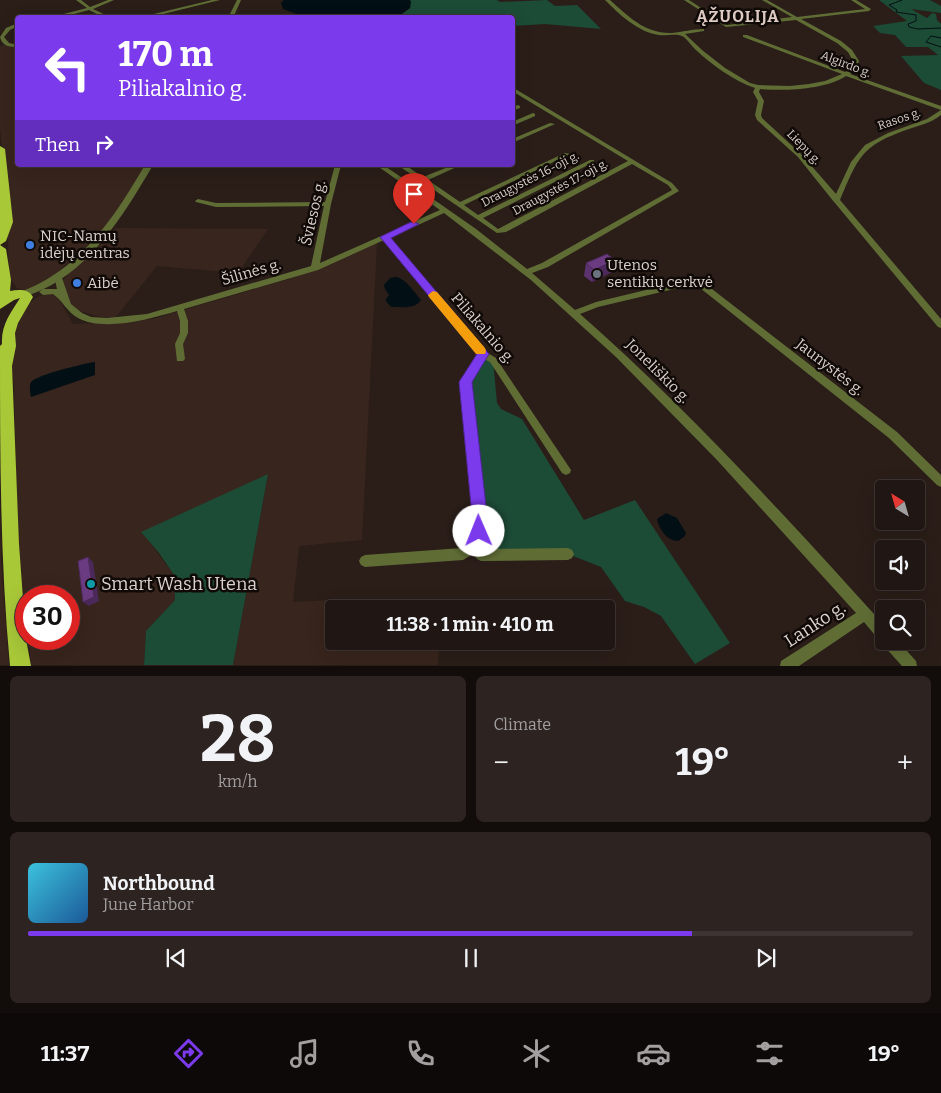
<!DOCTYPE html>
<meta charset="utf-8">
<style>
:root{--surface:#201613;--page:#2d2321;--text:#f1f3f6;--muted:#a29fa0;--line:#3d3533;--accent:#7c3aed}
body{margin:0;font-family:Bitter,serif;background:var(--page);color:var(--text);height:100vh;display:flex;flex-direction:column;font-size:19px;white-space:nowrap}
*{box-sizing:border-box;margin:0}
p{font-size:16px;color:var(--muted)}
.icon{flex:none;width:28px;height:28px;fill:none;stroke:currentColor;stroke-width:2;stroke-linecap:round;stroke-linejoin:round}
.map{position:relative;height:666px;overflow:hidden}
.drawer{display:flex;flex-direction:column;gap:10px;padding:10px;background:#120c0a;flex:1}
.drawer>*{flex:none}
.banner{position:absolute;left:15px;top:15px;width:500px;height:152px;border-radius:5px;box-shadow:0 5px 20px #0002,0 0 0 1px var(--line);background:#7c3aed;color:#fff;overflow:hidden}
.needle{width:32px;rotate:323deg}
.tools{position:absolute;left:875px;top:480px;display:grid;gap:10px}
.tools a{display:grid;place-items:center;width:50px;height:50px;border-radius:5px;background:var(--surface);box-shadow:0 5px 20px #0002,0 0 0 1px var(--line);font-size:25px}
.speed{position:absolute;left:15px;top:585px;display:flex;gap:10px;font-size:25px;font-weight:700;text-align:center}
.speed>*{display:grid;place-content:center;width:65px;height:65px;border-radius:50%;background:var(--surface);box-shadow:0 5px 20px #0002,0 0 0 1px var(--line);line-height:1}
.speed .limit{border:8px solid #d22;background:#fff;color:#111}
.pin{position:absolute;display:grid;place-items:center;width:42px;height:42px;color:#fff;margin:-51px -21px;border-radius:50% 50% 50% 0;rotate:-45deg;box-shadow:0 0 5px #0007}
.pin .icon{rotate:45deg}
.me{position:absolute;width:55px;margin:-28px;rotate:359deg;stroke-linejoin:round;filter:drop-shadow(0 0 4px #0008)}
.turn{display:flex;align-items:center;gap:18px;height:105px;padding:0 20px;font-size:22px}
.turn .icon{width:65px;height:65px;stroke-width:2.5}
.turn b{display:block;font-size:35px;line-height:42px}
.then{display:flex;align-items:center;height:48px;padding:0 20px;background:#0003;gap:10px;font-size:19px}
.big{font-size:38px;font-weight:700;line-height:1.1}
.drawer .card{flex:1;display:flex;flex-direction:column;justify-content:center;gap:8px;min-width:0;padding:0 18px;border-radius:8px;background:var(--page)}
.drawer .dial{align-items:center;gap:0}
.dial b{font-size:65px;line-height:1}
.song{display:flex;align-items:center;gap:15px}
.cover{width:60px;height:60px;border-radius:8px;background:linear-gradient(135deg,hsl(190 70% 55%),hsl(210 70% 35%))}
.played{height:5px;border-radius:2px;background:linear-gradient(90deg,var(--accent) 75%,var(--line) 75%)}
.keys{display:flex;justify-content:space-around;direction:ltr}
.heat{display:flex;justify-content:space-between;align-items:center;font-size:28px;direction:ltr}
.drawer .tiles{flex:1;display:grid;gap:10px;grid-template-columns:1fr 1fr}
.card:last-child{grid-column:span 2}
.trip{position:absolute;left:325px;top:600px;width:290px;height:50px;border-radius:5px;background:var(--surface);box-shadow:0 5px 20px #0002,0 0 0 1px var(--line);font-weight:700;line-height:50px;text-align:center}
.dock{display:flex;height:80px;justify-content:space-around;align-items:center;background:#0d0908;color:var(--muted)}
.dock .icon{width:35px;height:35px}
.dock .active{color:var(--accent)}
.dock b{font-size:22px;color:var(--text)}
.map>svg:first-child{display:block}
.built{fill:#38251d}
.green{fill:#1c4b36}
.water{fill:#020f14}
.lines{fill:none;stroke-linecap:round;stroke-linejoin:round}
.stream{stroke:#020f14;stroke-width:1}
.minor{fill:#5f6d35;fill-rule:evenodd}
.tertiary{fill:#5f6d35;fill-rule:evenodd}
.trunk{fill:#a9c838;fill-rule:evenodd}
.wall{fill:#5c336f}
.shaded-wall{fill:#4b295a}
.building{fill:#6b3b81;stroke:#4b295a}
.route{fill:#7c3aed;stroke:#51269a}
.slow{fill:#f59e0b}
.shop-dot{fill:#3f7fe0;stroke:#100a07;stroke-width:2}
.worship-dot{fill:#6b7280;stroke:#100a07;stroke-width:2}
.culture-dot{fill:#0f9aa8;stroke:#100a07;stroke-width:2}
.labels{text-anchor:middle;stroke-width:5;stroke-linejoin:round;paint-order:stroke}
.far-street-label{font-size:12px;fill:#dad0cd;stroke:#100a07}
.street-label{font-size:15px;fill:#dad0cd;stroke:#100a07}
.poi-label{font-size:15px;fill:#dad0cd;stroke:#100a07;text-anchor:start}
.far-district-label{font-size:16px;font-weight:bold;letter-spacing:1px;fill:#ddcac3;stroke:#100a07}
.near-poi-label{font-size:18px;fill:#dad0cd;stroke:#100a07;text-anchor:start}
.near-street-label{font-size:18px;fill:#dad0cd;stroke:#100a07}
</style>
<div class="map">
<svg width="941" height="666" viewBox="0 0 941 666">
<rect width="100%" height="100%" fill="#2b1e19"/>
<g class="built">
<polygon points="17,43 18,165 147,165 118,212 86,248 72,258 51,279 28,290 18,289 9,277 8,236 10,220 0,129 0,46"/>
<polygon points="115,228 268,229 238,273 157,266 115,318 101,317 80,311 72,306 62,281 78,264 106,239"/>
<polygon points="377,242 362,540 299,546 293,602 334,600 333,641 439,643 438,665 233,665 268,475 142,532 174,575 175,600 146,631 144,665 31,665 28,639 69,639 69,596 26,596 26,626 17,526 14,384 8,356 12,330 27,305 39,296 49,293 56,294 73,324 131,322 153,319 289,279"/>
<polygon points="0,520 1,560 9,665 0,665"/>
</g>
<g class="green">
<polygon points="410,0 497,0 500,2 547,0 555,6 577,5 601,29 545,24 513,26 512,18 397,18 410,8"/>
<polygon points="879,0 930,0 941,6 941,13 911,9 927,18 932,13 936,14 937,20 941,24 941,90 924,83 901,56 938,55 928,47 906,47 895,35 880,33 873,26 907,21"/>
<polygon points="483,354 493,360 497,403 501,409 522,419 584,520 635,500 730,643 695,664 661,616 644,607 625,601 601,567 568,554 481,555 466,382"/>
<polygon points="268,474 233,665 144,665 146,631 175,600 174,575 159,553 141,532"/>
</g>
<g class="water">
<polygon points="284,0 410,0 411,2 410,8 397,17 305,17 283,9 281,3"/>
<path d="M396,277C405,278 415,293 421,300C416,309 401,307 391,307L386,301V299L389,295L385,289L384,285L390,278Z"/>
<path d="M95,362V375L31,397C30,393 29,385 31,382C36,375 86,363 95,362Z"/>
<path d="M666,513L677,518L686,533L685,536L678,541C667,541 659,529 657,519Z"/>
</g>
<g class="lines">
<g class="stream">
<polyline points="902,0 889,5 897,10 896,12 916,15 916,21 908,24 909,27 918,29 941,28"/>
<polyline points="941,38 931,36 926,42 941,47"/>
</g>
<g class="minor">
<polygon points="76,0 81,0 90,7 108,0 114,0 93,9 112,18 105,18 89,10 59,18 48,18 87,8"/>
<polygon points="212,0 220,0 147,18 137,18"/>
<path d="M605,0H610C628,16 645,34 672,33C682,32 693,29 704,29V31L685,34L702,50L725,68L750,83L758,85L790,86L809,84L825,81L842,74L743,37V35H747L845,72L850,69L853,61L848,52L837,43L796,20L726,27L684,0H689L727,25L792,17L762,0H767L797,17L865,9L851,0H856L871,9L869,11L801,19L841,41L852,50L859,61L855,70L850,74L941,106V110L846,76C824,90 785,91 760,89L759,92L764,101L761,115L762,118L802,155L836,194L851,162L865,145L888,133L927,119L941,110V115C931,123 918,126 906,130C861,146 858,158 840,200L941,319V328L938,327L835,203L834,202L798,157L757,120L755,115L758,101L753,92L755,88C734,81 712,65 696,50C691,46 688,39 682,36C676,33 667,36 659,35C638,32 620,15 605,0Z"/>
<path d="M18,23V26L10,30L4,37L9,43L18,45V47C9,47 2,46 0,37L6,28Z"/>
<path d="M512,87L672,183L679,191L548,267L532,273L575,310L596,302L696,278L699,279L897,432L941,475V487L937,485L889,438L695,284L598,307L580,314C689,410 787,518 884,625V641H898L916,661L917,666H902L884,646L883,641L879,640L864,622L799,666H780L781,661L856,613L717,460L616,357L531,280L444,213L390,238L486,352L496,358L571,470L570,473L566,475L562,473L490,362L484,359L471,382L486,515L485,531L481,546L484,549L568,548L572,550L574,554L572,558L568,560L481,561L477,559L473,554L463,560L365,567L361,565L359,561L361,557L365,555L462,548L470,543L473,531L474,515L461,382L478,354L384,240L318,270L184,309L188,321V333L183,344L185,359L183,361H177L175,344L180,333V321L177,311C150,319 103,332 78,318C67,312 63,301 53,294L43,295L39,292L43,289H57L55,280L59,277L62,278L71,304L82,313L91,317L107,318L147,314L311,266L324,206L216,207L196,202L195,201L198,199L216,203L325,202L335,165H341L331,204L320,263L440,210L376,165H383L413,185L476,229L527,269L542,263L672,190L668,185L632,164L506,232L497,233L399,166L398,165H405L423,177L453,165H461L428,180L460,202L565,153L570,154L464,205L478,215L590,160H594V162L483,218L498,229L628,161L512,91Z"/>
<polygon points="518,105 520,106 520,108 512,111 512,107"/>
<polygon points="533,113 535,114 535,116 512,126 512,122"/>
<polygon points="550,123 555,124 512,143 512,139"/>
</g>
<g class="tertiary">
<polygon points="237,0 241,0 233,18 228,18"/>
<path d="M145,165H153C122,218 85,279 23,297L20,296L18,294L20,292C80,270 114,218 145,165Z"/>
</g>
<g class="trunk">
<polygon points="0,146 5,149 13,222 6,241 0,245"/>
<path d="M0,245L6,249L11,280L10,291C19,289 29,289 33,297L18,323L15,333L16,346L12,366L19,544L26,639L31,666H10C0,559 0,453 0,346L2,344C1,325 10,314 20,298L14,300L0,309Z"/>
</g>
</g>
<polygon class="wall" points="615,260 612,272 592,282 584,276 586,263"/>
<g class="shaded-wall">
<polygon points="615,260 612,272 592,282 594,270"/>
<polygon points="88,557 93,562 99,601 89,606 83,602"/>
</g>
<g class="building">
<polygon points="607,254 615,260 594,270 586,263"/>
<polygon points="88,557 94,597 83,602 78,561"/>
</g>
<polygon class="route" points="411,222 414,222 419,224 391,238 489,354 472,382 487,515 487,531 485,536 479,538 474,536 472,531 472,515 459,382 477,354 380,237"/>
<polygon class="slow" points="433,291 437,292 485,348 486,351 485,354 476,354 429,297 428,295"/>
<g class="shop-dot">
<circle cx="30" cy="245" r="5"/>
<circle cx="77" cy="283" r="5"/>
</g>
<circle class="worship-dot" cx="597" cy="274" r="5"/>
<circle class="culture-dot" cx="91" cy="584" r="5"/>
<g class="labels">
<g class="far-street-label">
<text transform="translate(846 64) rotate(21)" y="4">Algirdo g.</text>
<text transform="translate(899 119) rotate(-19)" y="4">Rasos g.</text>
<text transform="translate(804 147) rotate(46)" y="4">Liepų g.</text>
<text transform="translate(530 179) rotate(-27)" y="4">Draugystės 16-oji g.</text>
<text transform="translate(560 187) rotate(-28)" y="4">Draugystės 17-oji g.</text>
</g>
<g class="street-label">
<text transform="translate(313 213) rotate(-77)" y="5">Šviesos g.</text>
<text transform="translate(251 272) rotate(-16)" y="5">Šilinės g.</text>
<text transform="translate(483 328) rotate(49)" y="5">Piliakalnio g.</text>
<text transform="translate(830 367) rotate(38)" y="5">Jaunystės g.</text>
<text transform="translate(658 371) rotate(45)" y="5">Joneliškio g.</text>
</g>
<g class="poi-label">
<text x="40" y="241">NIC-Namų<tspan x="40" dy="17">idėjų centras</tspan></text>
<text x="607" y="270">Utenos<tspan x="607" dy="17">sentikių cerkvė</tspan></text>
<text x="87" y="288">Aibė</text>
</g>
<g class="far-district-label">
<text x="738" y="22">ĄŽUOLIJA</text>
</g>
<g class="near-poi-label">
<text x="101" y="590">Smart Wash Utena</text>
</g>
<g class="near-street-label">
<text transform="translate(815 624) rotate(-33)" y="6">Lanko g.</text>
</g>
</g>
</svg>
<div class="tools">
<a><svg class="needle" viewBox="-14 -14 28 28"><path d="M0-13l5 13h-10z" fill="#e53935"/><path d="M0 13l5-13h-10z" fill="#a29fa0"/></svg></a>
<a><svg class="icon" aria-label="sound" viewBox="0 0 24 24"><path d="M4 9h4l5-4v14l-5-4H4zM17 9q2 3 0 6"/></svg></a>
<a><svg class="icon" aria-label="search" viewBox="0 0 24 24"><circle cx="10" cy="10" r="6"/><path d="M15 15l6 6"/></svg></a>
</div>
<div class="speed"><div class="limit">30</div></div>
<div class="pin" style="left:414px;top:224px;background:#d93025"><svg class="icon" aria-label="arrive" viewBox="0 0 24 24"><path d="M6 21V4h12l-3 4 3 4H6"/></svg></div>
<svg class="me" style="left:479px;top:531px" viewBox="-20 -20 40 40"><circle r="19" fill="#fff"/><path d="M0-13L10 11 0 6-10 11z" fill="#7c3aed"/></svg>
<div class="trip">11:38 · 1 min · 410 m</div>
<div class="banner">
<div class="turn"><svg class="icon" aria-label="left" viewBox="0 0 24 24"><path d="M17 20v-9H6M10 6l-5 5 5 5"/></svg><div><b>170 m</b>Piliakalnio g.</div></div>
<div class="then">Then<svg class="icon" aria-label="right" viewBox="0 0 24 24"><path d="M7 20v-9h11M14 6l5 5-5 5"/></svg></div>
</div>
</div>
<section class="drawer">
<div class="tiles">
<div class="card dial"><b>28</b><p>km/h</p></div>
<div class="card"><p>Climate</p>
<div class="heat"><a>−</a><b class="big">19°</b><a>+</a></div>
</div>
<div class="card">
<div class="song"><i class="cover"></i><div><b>Northbound</b><p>June Harbor</p></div></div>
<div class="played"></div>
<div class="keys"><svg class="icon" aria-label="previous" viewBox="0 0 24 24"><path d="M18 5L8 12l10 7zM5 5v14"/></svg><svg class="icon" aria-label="pause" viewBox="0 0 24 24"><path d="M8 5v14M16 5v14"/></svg><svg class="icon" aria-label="next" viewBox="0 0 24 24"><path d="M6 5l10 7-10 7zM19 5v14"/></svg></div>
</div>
</div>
</section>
<nav class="dock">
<b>11:37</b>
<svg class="icon active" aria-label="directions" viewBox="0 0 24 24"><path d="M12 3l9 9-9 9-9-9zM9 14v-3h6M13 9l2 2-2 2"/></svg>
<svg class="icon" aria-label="music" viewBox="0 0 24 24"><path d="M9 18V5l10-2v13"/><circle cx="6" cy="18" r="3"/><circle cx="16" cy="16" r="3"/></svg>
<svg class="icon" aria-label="phone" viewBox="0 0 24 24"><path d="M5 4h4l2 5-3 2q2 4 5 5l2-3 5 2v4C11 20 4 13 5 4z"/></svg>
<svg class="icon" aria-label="climate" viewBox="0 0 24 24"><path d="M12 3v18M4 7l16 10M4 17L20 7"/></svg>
<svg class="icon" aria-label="car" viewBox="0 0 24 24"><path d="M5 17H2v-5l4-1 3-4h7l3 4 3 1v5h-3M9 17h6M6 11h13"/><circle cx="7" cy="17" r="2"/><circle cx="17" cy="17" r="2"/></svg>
<svg class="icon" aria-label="filters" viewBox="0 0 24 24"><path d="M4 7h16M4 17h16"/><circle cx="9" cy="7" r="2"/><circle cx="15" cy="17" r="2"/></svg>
<b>19°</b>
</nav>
